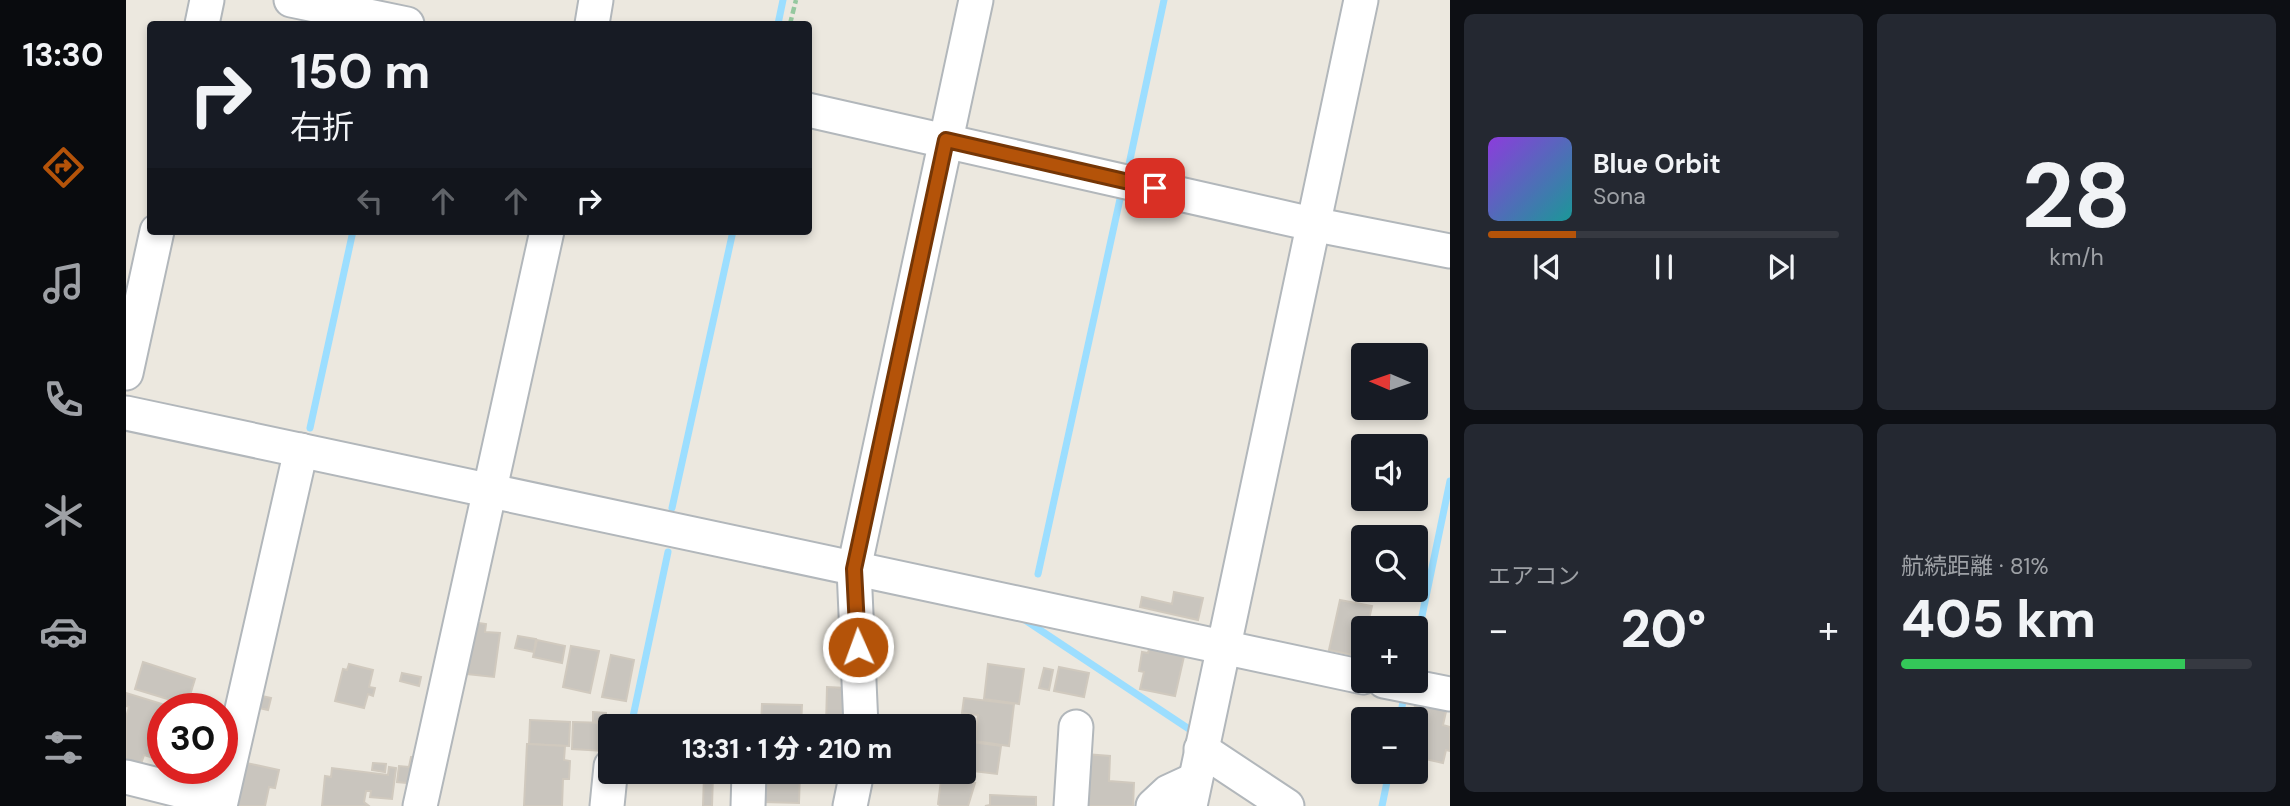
<!DOCTYPE html>
<html lang="ja">
<meta charset="utf-8">
<style>
:root{--surface:#171b24;--page:#242831;--text:#f1f3f6;--muted:#9ea1a6;--line:#363941;--accent:#b45309}
body{margin:0;font-family:"DM Sans","Noto Sans JP",sans-serif;background:var(--page);color:var(--text);height:100vh;display:flex;flex-direction:column;font-size:26px;white-space:nowrap}
*{box-sizing:border-box;margin:0}
p{font-size:23px;color:var(--muted)}
.icon{flex:none;width:38px;height:38px;fill:none;stroke:currentColor;stroke-width:2;stroke-linecap:round;stroke-linejoin:round}
.map{position:relative;flex:1;overflow:hidden}
.panel{display:flex;flex-direction:column;gap:14px;padding:14px;background:#0d0f14;width:840px}
.panel>*{flex:none}
.guide{position:absolute;left:21px;top:21px;width:665px;height:214px;border-radius:7px;box-shadow:0 4px 10px #0003;background:#171b24;color:var(--text);overflow:hidden}
.needle{width:46px;rotate:272deg}
.fabs{position:absolute;left:1225px;top:343px;display:grid;gap:14px}
.fabs a{display:grid;place-items:center;width:77px;height:77px;border-radius:7px;background:var(--surface);box-shadow:0 4px 10px #0003;font-size:35px}
.speed{position:absolute;left:21px;top:693px;display:flex;gap:14px;font-size:35px;font-weight:700;text-align:center}
.speed>*{display:grid;place-content:center;width:91px;height:91px;border-radius:50%;background:var(--surface);box-shadow:0 4px 10px #0003;line-height:1}
.speed .limit{border:10px solid #d22;background:#fff;color:#111}
.pin{position:absolute;display:grid;place-items:center;width:60px;height:60px;color:#fff;margin:-30px;border-radius:14px;box-shadow:0 4px 10px #0006}
.me{position:absolute;width:77px;margin:-38px;rotate:358deg;stroke-linejoin:round;filter:drop-shadow(0 0 5px #0008)}
.turn{display:flex;align-items:center;gap:24px;height:147px;padding:0 28px;font-size:32px}
.turn .icon{width:91px;height:91px;stroke-width:2.5}
.turn b{display:block;font-size:49px;line-height:60px}
.lanes{display:flex;align-items:center;height:66px;padding:0 28px;background:#0003;justify-content:center;gap:35px;direction:ltr}
.lanes .off{opacity:.35}
.big{font-size:52px;font-weight:800;line-height:1.1}
.panel .tile{flex:1;display:flex;flex-direction:column;justify-content:center;gap:10px;min-width:0;padding:0 24px;border-radius:10px;background:var(--page)}
.panel .dial{align-items:center;gap:0}
.dial b{font-size:91px;line-height:1}
.song{display:flex;align-items:center;gap:21px}
.cover{width:84px;height:84px;border-radius:10px;background:linear-gradient(135deg,hsl(270 70% 55%),hsl(180 70% 35%))}
.played{height:7px;border-radius:4px;background:linear-gradient(90deg,var(--accent) 25%,var(--line) 25%)}
.keys{display:flex;justify-content:space-around;direction:ltr}
.heat{display:flex;justify-content:space-between;align-items:center;font-size:38px;direction:ltr}
.charge{height:10px;border-radius:5px;background:linear-gradient(90deg,#34c759 81%,var(--line) 0)}
.panel .tiles{flex:1;display:grid;gap:14px;grid-template-columns:repeat(2,1fr)}
.trip{position:absolute;left:472px;top:714px;width:378px;height:70px;border-radius:7px;background:var(--surface);box-shadow:0 4px 10px #0003;font-weight:800;line-height:70px;text-align:center}
main{display:flex;flex:1;min-height:0}
.tabs{display:flex;flex-direction:column;width:126px;justify-content:space-around;align-items:center;background:#090b0e;color:var(--muted)}
.tabs .icon{width:49px;height:49px}
.tabs .current{color:var(--accent)}
.tabs b{font-size:32px;color:var(--text)}
.map>svg:first-child{display:block}
.lines{fill:none;stroke-linecap:round;stroke-linejoin:round}
.stream{stroke:#9cdeff;stroke-width:7}
.building{fill:#c9c5be;stroke:#d0c9be;stroke-width:2}
.minor-casing{stroke:#b2b7bb;stroke-width:37}
.path{stroke:#95c89f;stroke-width:4.5;stroke-dasharray:7 3.5;stroke-linecap:butt}
.minor{stroke:#fff;stroke-width:33}
.route-casing{stroke:#753606;stroke-width:18}
.route{stroke:#b45309;stroke-width:12}
</style>
<main>
<nav class="tabs">
<b>13:30</b>
<svg class="icon current" aria-label="directions" viewBox="0 0 24 24"><path d="M12 3l9 9-9 9-9-9zM9 14v-3h6M13 9l2 2-2 2"/></svg>
<svg class="icon" aria-label="music" viewBox="0 0 24 24"><path d="M9 18V5l10-2v13"/><circle cx="6" cy="18" r="3"/><circle cx="16" cy="16" r="3"/></svg>
<svg class="icon" aria-label="phone" viewBox="0 0 24 24"><path d="M5 4h4l2 5-3 2q2 4 5 5l2-3 5 2v4C11 20 4 13 5 4z"/></svg>
<svg class="icon" aria-label="climate" viewBox="0 0 24 24"><path d="M12 3v18M4 7l16 10M4 17L20 7"/></svg>
<svg class="icon" aria-label="car" viewBox="0 0 24 24"><path d="M5 17H2v-5l4-1 3-4h7l3 4 3 1v5h-3M9 17h6M6 11h13"/><circle cx="7" cy="17" r="2"/><circle cx="17" cy="17" r="2"/></svg>
<svg class="icon" aria-label="filters" viewBox="0 0 24 24"><path d="M4 7h16M4 17h16"/><circle cx="9" cy="7" r="2"/><circle cx="15" cy="17" r="2"/></svg>
</nav>
<div class="map">
<svg width="1324" height="806" viewBox="0 0 1324 806">
<rect width="100%" height="100%" fill="#ece8df"/>
<g class="lines">
<g class="stream">
<polyline points="652,24 657,0"/>
<polyline points="1002,169 1038,0"/>
<polyline points="184,428 227,231"/>
<polyline points="546,508 607,231"/>
<polyline points="912,574 994,199"/>
<polyline points="899,620 1063,729"/>
<polyline points="1290,645 1324,481"/>
<polyline points="1274,719 1277,701"/>
<polyline points="505,726 542,552"/>
<polyline points="1256,806 1263,772"/>
</g>
</g>
<g class="building">
<polygon points="1048,592 1077,598 1072,620 1014,607 1016,597 1046,604"/>
<polygon points="1214,600 1246,606 1241,628 1237,628 1236,657 1203,650"/>
<polygon points="339,621 360,624 359,632 374,633 368,677 332,673"/>
<polygon points="392,636 410,639 408,652 389,648"/>
<polygon points="411,640 439,646 436,663 407,657"/>
<polygon points="1024,645 1059,652 1049,696 1014,689 1018,672 1013,671 1016,652 1022,653"/>
<polygon points="445,646 473,651 464,693 437,687"/>
<polygon points="485,655 508,660 500,701 476,697"/>
<polygon points="17,662 69,679 61,705 9,689"/>
<polygon points="223,664 247,670 243,687 249,688 247,696 242,694 238,708 209,701 217,669 221,670"/>
<polygon points="862,664 898,669 893,704 858,699"/>
<polygon points="933,667 963,673 958,697 928,691"/>
<polygon points="918,668 927,670 923,690 913,688"/>
<polygon points="276,673 295,677 293,686 274,681"/>
<polygon points="701,687 721,688 720,726 700,726"/>
<polygon points="0,693 52,709 37,709 37,761 18,755 14,767 0,763 0,717 3,707 0,706"/>
<polygon points="136,696 145,698 142,710 133,708"/>
<polygon points="838,698 888,704 883,746 849,741 852,715 836,713"/>
<polygon points="1290,701 1321,707 1317,725 1324,727 1324,751 1320,750 1317,763 1290,757 1290,719 1286,719"/>
<polygon points="636,704 676,705 675,726 635,726"/>
<polygon points="467,712 480,713 480,722 467,721"/>
<polygon points="580,719 609,720 608,726 579,726"/>
<polygon points="404,720 444,722 443,746 403,744"/>
<polygon points="447,722 480,723 478,751 446,749"/>
<polygon points="838,741 875,746 871,774 847,771 845,783 849,783 842,806 815,806 812,804 816,772 838,772"/>
<polygon points="401,744 439,746 438,760 444,761 443,779 437,779 436,806 398,806"/>
<polygon points="959,754 984,756 983,781 1008,783 1007,806 956,806"/>
<polygon points="285,757 294,758 291,784 271,782 273,766 283,767"/>
<polygon points="111,761 153,770 149,788 143,787 139,806 101,806"/>
<polygon points="247,763 260,764 259,772 246,770"/>
<polygon points="263,767 270,768 266,799 244,797 245,791 240,791 238,802 243,806 196,806 199,776 205,777 206,768 262,775"/>
<polygon points="38,768 73,768 67,786 35,776"/>
<polygon points="538,772 564,772 563,777"/>
<polygon points="627,772 674,772 673,803 633,802"/>
<polygon points="578,775 587,775 586,806 577,806"/>
<polygon points="864,795 910,797 910,806 859,806 864,805"/>
</g>
<g class="lines">
<g class="minor-casing">
<g id="minor">
<polyline points="165,0 281,24"/>
<polyline points="76,24 81,0"/>
<polyline points="466,24 470,0"/>
<polyline points="682,110 1186,224 1324,251"/>
<polyline points="0,373 31,231"/>
<polyline points="0,413 1237,677"/>
<polyline points="1258,681 1324,694"/>
<polyline points="735,726 728,569 850,0"/>
<polyline points="1075,749 1161,806"/>
<polyline points="0,777 72,795 93,806"/>
<polyline points="94,806 175,450"/>
<polyline points="294,806 421,231"/>
<polyline points="481,806 485,766"/>
<polyline points="622,806 623,772"/>
<polyline points="724,806 731,772"/>
<polyline points="945,806 950,727"/>
<polyline points="1027,806 1042,792 1068,780"/>
<polyline points="1064,806 1235,0"/>
</g>
</g>
<polyline class="path" points="664,24 670,0"/>
<use href="#minor" class="minor"/>
</g>
<g class="lines">
<g class="route-casing">
<polyline id="route" points="732,647 728,569 820,140 1029,188"/>
</g>
<use href="#route" class="route"/>
</g>
</svg>
<div class="fabs">
<a><svg class="needle" viewBox="-14 -14 28 28"><path d="M0-13l5 13h-10z" fill="#e53935"/><path d="M0 13l5-13h-10z" fill="#9ea1a6"/></svg></a>
<a><svg class="icon" aria-label="sound" viewBox="0 0 24 24"><path d="M4 9h4l5-4v14l-5-4H4zM17 9q2 3 0 6"/></svg></a>
<a><svg class="icon" aria-label="search" viewBox="0 0 24 24"><circle cx="10" cy="10" r="6"/><path d="M15 15l6 6"/></svg></a>
<a>+</a>
<a>−</a>
</div>
<div class="speed"><div class="limit">30</div></div>
<div class="pin" style="left:1029px;top:188px;background:#d93025"><svg class="icon" aria-label="arrive" viewBox="0 0 24 24"><path d="M6 21V4h12l-3 4 3 4H6"/></svg></div>
<svg class="me" style="left:732px;top:647px" viewBox="-20 -20 40 40"><circle r="17" fill="#b45309" stroke="#fff" stroke-width="3"/><path d="M0-11L8 9 0 5-8 9z" fill="#fff"/></svg>
<div class="trip">13:31 · 1 分 · 210 m</div>
<div class="guide">
<div class="turn"><svg class="icon" aria-label="right" viewBox="0 0 24 24"><path d="M7 20v-9h11M14 6l5 5-5 5"/></svg><div><b>150 m</b>右折</div></div>
<div class="lanes"><svg class="icon off" aria-label="left" viewBox="0 0 24 24"><path d="M17 20v-9H6M10 6l-5 5 5 5"/></svg><svg class="icon off" aria-label="ahead" viewBox="0 0 24 24"><path d="M12 20V5M6 11l6-6 6 6"/></svg><svg class="icon off" aria-label="ahead" viewBox="0 0 24 24"><path d="M12 20V5M6 11l6-6 6 6"/></svg><svg class="icon" aria-label="right" viewBox="0 0 24 24"><path d="M7 20v-9h11M14 6l5 5-5 5"/></svg></div>
</div>
</div>
<section class="panel">
<div class="tiles">
<div class="tile">
<div class="song"><i class="cover"></i><div><b>Blue Orbit</b><p>Sona</p></div></div>
<div class="played"></div>
<div class="keys"><svg class="icon" aria-label="previous" viewBox="0 0 24 24"><path d="M18 5L8 12l10 7zM5 5v14"/></svg><svg class="icon" aria-label="pause" viewBox="0 0 24 24"><path d="M8 5v14M16 5v14"/></svg><svg class="icon" aria-label="next" viewBox="0 0 24 24"><path d="M6 5l10 7-10 7zM19 5v14"/></svg></div>
</div>
<div class="tile dial"><b>28</b><p>km/h</p></div>
<div class="tile"><p>エアコン</p>
<div class="heat"><a>−</a><b class="big">20°</b><a>+</a></div>
</div>
<div class="tile"><p>航続距離 · 81%</p><b class="big">405 km</b><div class="charge"></div></div>
</div>
</section>
</main>
